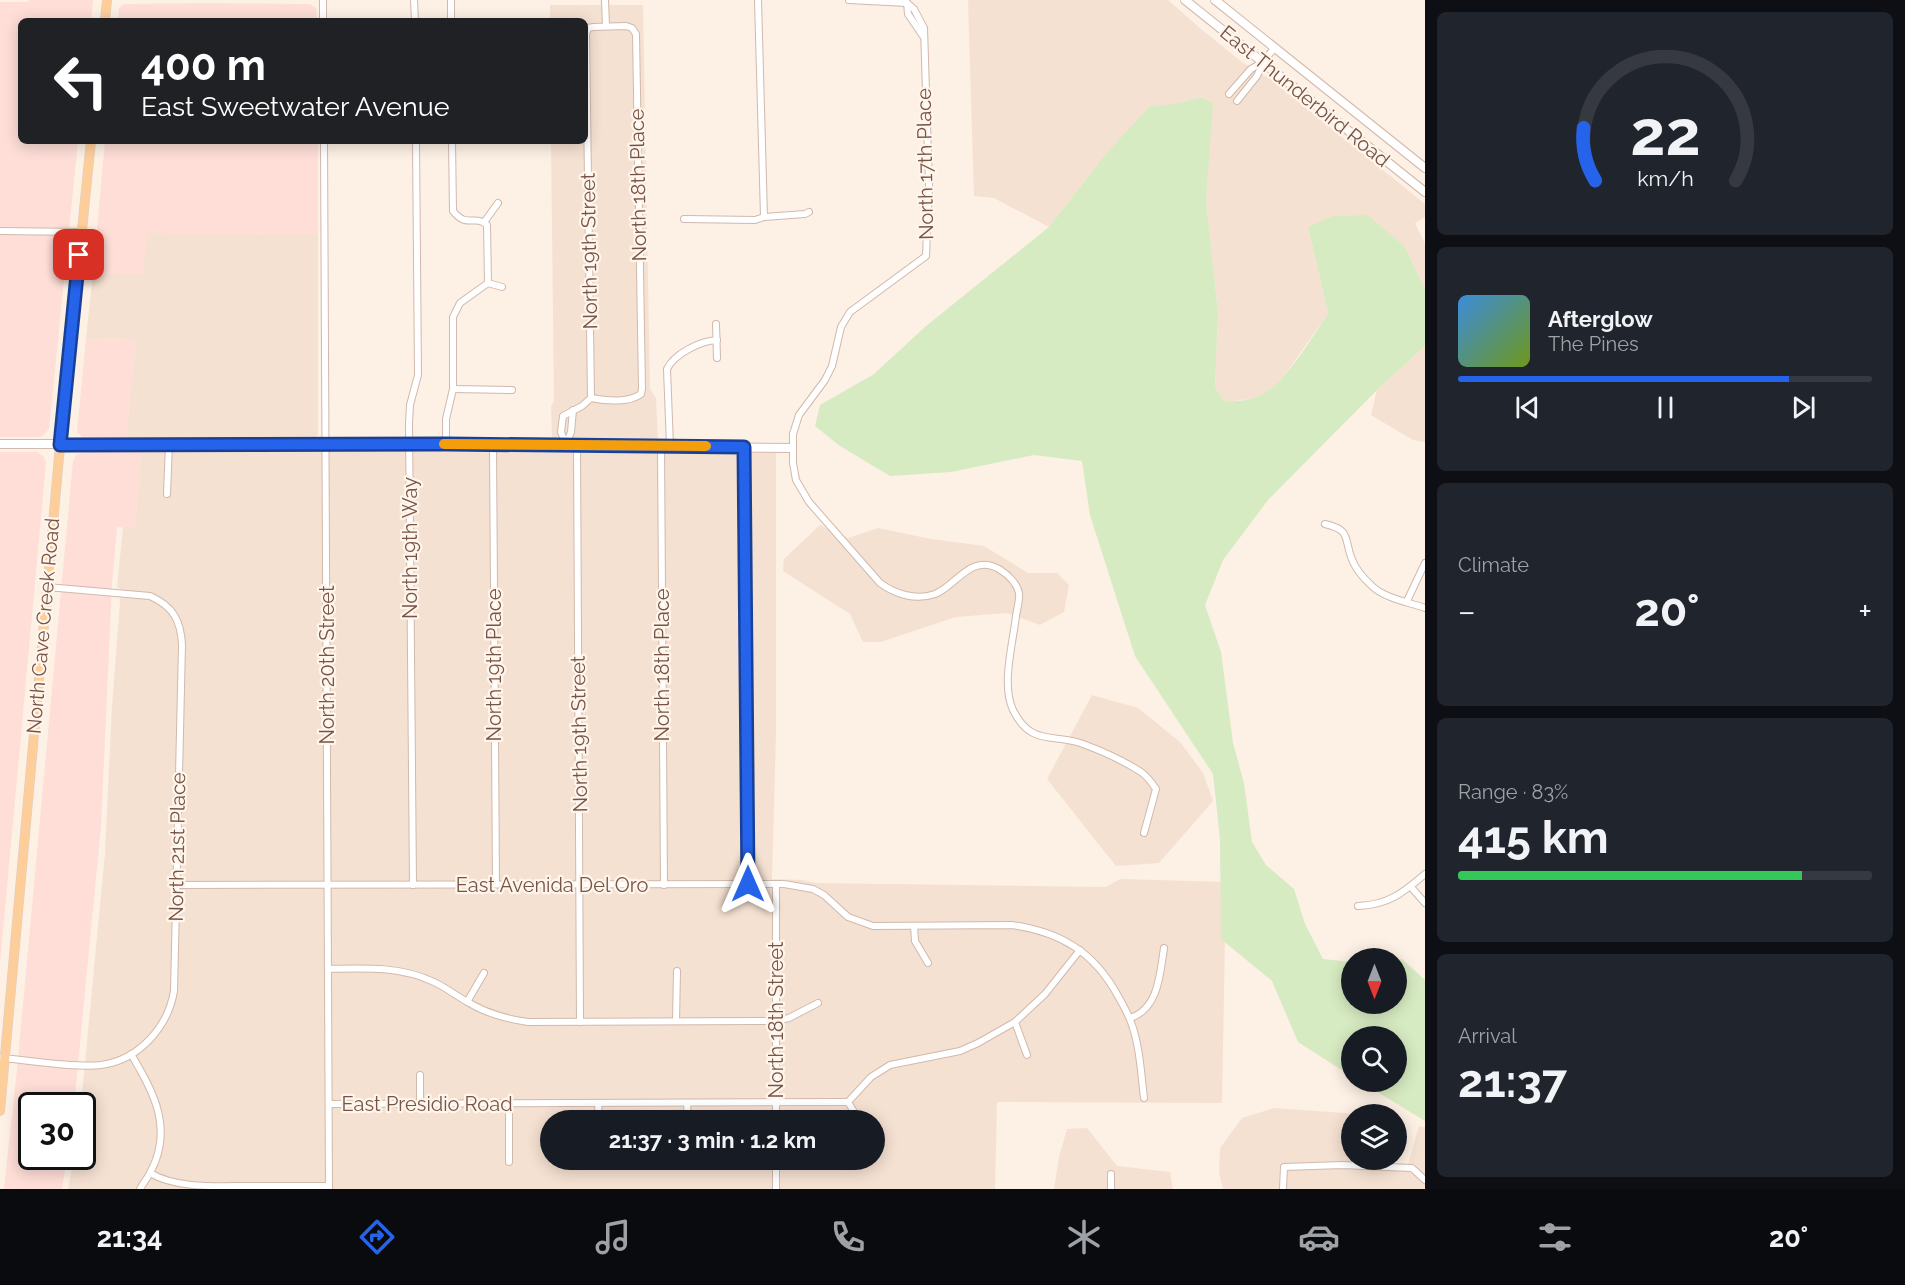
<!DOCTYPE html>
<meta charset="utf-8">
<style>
:root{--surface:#171b24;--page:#20242c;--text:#f1f3f6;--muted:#9ea1a6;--line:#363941;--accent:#2563eb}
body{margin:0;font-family:Raleway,sans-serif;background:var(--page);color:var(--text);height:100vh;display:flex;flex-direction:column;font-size:22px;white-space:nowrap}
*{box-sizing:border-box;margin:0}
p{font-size:20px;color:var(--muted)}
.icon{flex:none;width:33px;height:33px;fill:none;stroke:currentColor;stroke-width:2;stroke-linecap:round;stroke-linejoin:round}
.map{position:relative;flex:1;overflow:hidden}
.drawer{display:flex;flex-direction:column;gap:12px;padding:12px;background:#0d0f14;width:480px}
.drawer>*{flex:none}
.top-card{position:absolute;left:18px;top:18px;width:570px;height:126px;border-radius:9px;box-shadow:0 3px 15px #0003;background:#202124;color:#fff;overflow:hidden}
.needle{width:39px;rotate:180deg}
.buttons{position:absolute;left:1341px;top:948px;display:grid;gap:12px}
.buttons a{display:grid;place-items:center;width:66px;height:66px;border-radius:50%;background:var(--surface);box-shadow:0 3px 15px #0003;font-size:30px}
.speed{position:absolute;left:18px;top:1092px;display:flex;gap:12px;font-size:30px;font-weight:700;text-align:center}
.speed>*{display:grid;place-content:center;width:78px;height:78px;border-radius:50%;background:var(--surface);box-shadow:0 3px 15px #0003;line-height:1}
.speed .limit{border:3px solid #111;border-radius:9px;background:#fff;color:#111}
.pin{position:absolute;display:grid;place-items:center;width:51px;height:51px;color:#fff;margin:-26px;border-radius:12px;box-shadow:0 3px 9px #0006}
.me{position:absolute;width:66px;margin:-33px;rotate:0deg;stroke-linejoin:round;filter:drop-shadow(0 0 4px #0008)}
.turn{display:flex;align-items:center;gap:21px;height:126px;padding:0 24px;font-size:27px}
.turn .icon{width:78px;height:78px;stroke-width:2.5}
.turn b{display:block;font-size:42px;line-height:51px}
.big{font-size:45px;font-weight:700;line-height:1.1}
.drawer .widget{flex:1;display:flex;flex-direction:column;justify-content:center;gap:9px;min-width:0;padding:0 21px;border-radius:9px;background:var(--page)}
.drawer .dial{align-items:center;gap:0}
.dial svg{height:156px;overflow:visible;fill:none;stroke:var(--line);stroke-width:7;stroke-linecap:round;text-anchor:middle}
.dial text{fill:var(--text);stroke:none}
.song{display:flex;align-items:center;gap:18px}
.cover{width:72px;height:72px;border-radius:9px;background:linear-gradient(135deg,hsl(210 70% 55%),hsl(80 70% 35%))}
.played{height:6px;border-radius:3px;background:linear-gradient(90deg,var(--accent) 80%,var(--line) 80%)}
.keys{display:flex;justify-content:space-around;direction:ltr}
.heat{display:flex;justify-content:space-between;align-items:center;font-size:33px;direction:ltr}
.charge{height:9px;border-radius:4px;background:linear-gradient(90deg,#34c759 83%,var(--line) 0)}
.trip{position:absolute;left:540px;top:1110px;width:345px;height:60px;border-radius:30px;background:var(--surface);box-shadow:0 3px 15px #0003;font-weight:700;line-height:60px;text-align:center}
.tab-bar{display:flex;height:96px;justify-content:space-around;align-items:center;background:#090b0e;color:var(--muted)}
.tab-bar .icon{width:42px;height:42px}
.tab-bar .active{color:var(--accent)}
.tab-bar b{font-size:27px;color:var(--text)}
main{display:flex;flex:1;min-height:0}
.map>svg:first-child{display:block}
.residential{fill:#f5e1d2;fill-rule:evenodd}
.commercial{fill:#feded7}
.green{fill:#d7ebc2}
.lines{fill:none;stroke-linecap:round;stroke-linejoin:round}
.street-casing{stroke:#d1b9ac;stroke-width:8}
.secondary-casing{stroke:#d4b8aa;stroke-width:10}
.primary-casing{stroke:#d9cfcc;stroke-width:10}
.street{stroke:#fff;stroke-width:6}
.secondary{stroke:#fff;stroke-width:8}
.primary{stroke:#fece9a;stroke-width:9}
.route-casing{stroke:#184099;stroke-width:15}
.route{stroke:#2563eb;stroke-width:10}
.slow{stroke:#f59e0b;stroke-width:10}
.labels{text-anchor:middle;stroke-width:4.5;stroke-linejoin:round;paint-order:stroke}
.street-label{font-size:20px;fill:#775448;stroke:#fff5eb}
</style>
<main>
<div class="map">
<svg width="1425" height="1189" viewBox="0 0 1425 1189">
<rect width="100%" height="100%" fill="#fdf0e4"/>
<g class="residential">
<polygon points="968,0 1168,0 1201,29 1242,62 1270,79 1425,204 1425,217 1415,223 1425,244 1425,289 1405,247 1308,227 1328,313 1287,372 1271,390 1257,398 1225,402 1215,387 1218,312 1206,201 1212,103 1201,97 1178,103 1104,156 1049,227 994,198 974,196"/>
<polygon points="550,5 643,5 650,389 656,398 658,440 552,439 551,407 554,401 551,141 585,141 585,21 550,21"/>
<polygon points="147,233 318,234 318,435 315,437 126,437 136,340 86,339 93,272 142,274"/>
<polygon points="1425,346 1425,442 1413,440 1371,415 1377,390"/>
<path d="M141,451L776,453V732L772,879L803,880L815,883L1106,887L1120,879L1226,882L1222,1103L997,1102L995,1189H68L74,1157L82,1156L81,1105L105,853L112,706L121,589L117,588L123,527H135ZM550,1120H874V1160H550Z"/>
<polygon points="820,525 848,538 878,528 931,539 984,546 1028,573 1057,573 1069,585 1064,612 1040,625 1007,613 956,617 881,642 863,642 850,614 783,571 784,559"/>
<polygon points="1092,695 1138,708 1180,742 1203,773 1213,801 1159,863 1116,866 1047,779"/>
<polygon points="1274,1108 1360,1114 1352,1114 1352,1160 1375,1160 1375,1169 1406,1172 1419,1126 1425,1127 1425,1189 1223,1189 1219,1173 1220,1148 1242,1118"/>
<polygon points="1087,1128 1117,1166 1170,1172 1173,1189 1054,1189 1059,1157 1067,1129"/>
</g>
<g class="commercial">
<polygon points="29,0 93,0 91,21 21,21 21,141 78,141 49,429 41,437 0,437 0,2 28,2"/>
<polygon points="204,3 310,4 316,8 317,21 118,21 119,8 124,4"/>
<polygon points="105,141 318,141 318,234 148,233 143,274 93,272"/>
<polygon points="86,339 136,340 126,437 83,437 77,432"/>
<polygon points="97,451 141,451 135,528 117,527 112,583 101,826 74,1105 32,1106 32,1156 67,1157 62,1189 4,1189 17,1070 73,461 77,454"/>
<polygon points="0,452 37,452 44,457 46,463 0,963"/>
</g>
<path class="green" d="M1201,97L1213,103L1206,201L1218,312L1215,387L1225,402C1235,401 1247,401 1257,397C1282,389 1313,336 1328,313L1308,227L1333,216L1368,215L1405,247L1425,289V346L1377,390L1268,500L1223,560L1205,605L1221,652L1233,743L1244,783L1252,842L1266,865L1294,889L1305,924L1323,959L1351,962L1352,1004H1396L1397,959H1402L1425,980V1121L1361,1082H1396V1036H1352L1351,1076L1298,1042L1272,981L1221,939L1220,839L1213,774L1135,656L1090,515L1082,461L1034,455L951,472L890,476L840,446L815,426L820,405L874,374L926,326L1049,227L1104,156L1149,107L1178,103Z"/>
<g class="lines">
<g class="street-casing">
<g id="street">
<polyline points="323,0 323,21"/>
<polyline points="414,0 415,21"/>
<polyline points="451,0 451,21"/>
<polyline points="605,0 606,26"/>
<polyline points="758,0 764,217"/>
<polyline points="849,0 907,3"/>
<path d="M907,3L914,9L924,28L929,186L926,256L850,312L841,327L832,366L825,380L799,415L793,434V463L796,480L809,502L880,583C895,594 916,601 935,594C956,586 971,553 999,569C1007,574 1017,583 1019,593C1020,599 1017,609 1016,616C1013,643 1001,685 1013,710C1031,747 1054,733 1083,744C1102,751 1124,761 1141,772C1147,776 1152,783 1156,789L1144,833"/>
<polyline points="907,3 908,14 923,36"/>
<polyline points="1229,94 1251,69 1263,62"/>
<polyline points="1237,101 1257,76 1264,61 1275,47"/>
<polyline points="324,141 329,1189"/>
<polyline points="684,219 755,220 764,217 805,214 809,212"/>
<polyline points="485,221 498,203"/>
<polyline points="0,231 81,232"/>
<polyline points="488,283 502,287"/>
<polyline points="716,324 717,358"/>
<polyline points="453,389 512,390"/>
<path d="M446,444V419L453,389V317L460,303L488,283L487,225C475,214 467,229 453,211L452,141"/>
<polyline points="493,445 496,884"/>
<path d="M566,445L561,432L563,416L582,406L591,398L586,34L588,28L593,27L626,26L632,28L636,34L642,389L641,394C629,403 606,401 591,398"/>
<polyline points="566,445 571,432 573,410"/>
<polyline points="577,446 580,1022"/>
<polyline points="661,446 664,885"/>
<path d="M670,446L667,369C674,354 700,341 717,340"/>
<polyline points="744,447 748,884"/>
<polyline points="167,494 169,444"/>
<path d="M1325,524C1350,530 1344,536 1351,557C1355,569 1364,579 1373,587C1387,599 1408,602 1425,608"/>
<polyline points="1407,601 1425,563"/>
<polyline points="776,884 776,1120"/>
<path d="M176,885L784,884L813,889L824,895L848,917L873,926L1012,925C1061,932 1094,952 1118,996C1123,1005 1129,1015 1132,1025C1140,1048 1141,1074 1144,1098"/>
<polyline points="413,885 409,423 410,405 418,375 416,141"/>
<polyline points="1411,887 1425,903"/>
<path d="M1358,906C1388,905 1403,893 1425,874"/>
<polyline points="914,926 915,941 928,963"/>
<path d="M328,969C364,968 400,966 434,982C445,987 455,995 466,1001C485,1013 506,1019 528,1022L775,1021L789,1018L818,1003"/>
<polyline points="467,1002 484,973"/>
<path d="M1130,1018C1159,1009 1160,973 1164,948"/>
<polyline points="676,1021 677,971"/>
<polyline points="1015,1022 1027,1055"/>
<path d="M131,1054C154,1093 174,1129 150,1173C147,1179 143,1183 140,1189"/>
<path d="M0,1058C29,1060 74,1068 101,1065C139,1060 168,1027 174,991L182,645C181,621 173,606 150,596L47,587"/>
<polyline points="848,1102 871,1077 890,1065 960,1051 978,1043 1015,1022 1045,994 1080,950"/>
<polyline points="848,1102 859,1120"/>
<polyline points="598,1103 599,1120"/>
<polyline points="687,1103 688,1120"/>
<polyline points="329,1104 848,1102"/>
<polyline points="420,1104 420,1075"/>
<polyline points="599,1160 599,1162"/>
<polyline points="689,1160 689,1162"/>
<polyline points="861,1161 862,1160"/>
<polyline points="509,1162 509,1104"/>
<path d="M150,1173C177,1189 218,1186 250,1186C276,1186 303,1186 329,1186"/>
<polyline points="776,1189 776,1160"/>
<polyline points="1111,1189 1111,1174"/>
<polyline points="1283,1189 1284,1167 1342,1165 1412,1168 1425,1180"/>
</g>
</g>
<g class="secondary-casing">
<g id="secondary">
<polyline points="1185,0 1425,192"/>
<polyline points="1215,0 1425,168"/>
<polyline points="0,444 446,444 792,448"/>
</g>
</g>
<g class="primary-casing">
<g id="primary">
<polyline points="105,21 107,0"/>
<polyline points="0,1111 59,457 91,141"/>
</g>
</g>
<use href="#street" class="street"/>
<use href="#secondary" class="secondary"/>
<use href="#primary" class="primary"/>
</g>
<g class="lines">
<g class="route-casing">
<polyline id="route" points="79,255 60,445 446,444 744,447 748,884"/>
</g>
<use href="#route" class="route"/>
<polyline class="slow" points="444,444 706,446"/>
</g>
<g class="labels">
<g class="street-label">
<text transform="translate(1305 96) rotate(39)" y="7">East Thunderbird Road</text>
<text transform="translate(925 164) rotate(-91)" y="7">North 17th Place</text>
<text transform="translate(638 185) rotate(-91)" y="7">North 18th Place</text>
<text transform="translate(589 251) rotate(-91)" y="7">North 19th Street</text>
<text transform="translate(410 548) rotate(-90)" y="7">North 19th Way</text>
<text transform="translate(43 626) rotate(-85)" y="7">North Cave Creek Road</text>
<text transform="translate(327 665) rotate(-90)" y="7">North 20th Street</text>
<text transform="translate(494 665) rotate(-90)" y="7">North 19th Place</text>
<text transform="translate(662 665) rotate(-90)" y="7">North 18th Place</text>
<text transform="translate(579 734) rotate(-91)" y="7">North 19th Street</text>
<text transform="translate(177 847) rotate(-89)" y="7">North 21st Place</text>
<text x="552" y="892">East Avenida Del Oro</text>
<text transform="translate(776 1020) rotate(-90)" y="7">North 18th Street</text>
<text x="427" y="1111">East Presidio Road</text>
</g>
</g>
</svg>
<div class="buttons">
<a><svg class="needle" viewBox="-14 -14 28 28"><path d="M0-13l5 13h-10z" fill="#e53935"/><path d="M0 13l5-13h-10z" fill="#9ea1a6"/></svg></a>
<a><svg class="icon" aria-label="search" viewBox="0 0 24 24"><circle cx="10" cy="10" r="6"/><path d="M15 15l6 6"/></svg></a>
<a><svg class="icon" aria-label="layers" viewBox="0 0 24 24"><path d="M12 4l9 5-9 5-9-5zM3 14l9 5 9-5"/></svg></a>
</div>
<div class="speed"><div class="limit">30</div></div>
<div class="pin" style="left:79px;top:255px;background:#d93025"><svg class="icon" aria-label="arrive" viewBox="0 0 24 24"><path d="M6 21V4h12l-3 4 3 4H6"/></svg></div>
<svg class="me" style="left:748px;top:884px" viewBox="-20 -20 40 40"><path d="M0-17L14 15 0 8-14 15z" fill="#2563eb" stroke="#fff" stroke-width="4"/></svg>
<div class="trip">21:37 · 3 min · 1.2 km</div>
<div class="top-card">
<div class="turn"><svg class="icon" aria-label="left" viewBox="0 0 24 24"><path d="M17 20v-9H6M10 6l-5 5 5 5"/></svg><div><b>400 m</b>East Sweetwater Avenue</div></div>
</div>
</div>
<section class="drawer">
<div class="widget dial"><svg viewBox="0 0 100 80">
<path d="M14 69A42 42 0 1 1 86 69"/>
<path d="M14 69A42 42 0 0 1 8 42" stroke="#2563eb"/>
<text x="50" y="56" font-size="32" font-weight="700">22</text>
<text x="50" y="72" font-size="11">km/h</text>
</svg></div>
<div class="widget">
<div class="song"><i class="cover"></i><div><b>Afterglow</b><p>The Pines</p></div></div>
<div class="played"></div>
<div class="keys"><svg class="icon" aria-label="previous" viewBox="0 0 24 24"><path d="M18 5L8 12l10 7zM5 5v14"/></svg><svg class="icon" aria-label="pause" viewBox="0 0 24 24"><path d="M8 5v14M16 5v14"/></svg><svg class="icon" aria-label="next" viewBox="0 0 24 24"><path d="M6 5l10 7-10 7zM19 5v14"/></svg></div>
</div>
<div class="widget"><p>Climate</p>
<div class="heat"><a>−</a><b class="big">20°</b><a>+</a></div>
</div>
<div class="widget"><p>Range · 83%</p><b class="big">415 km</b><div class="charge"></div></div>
<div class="widget"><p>Arrival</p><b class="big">21:37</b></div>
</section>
</main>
<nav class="tab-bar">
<b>21:34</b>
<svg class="icon active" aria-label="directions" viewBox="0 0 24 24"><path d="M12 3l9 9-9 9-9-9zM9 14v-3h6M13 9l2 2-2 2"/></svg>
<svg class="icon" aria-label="music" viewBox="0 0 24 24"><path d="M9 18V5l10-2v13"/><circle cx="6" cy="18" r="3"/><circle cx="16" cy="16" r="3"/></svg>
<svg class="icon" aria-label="phone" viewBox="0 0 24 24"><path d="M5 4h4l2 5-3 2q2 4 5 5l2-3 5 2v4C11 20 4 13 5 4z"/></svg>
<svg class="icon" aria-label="climate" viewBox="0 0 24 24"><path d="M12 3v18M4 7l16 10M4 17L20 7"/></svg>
<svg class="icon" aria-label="car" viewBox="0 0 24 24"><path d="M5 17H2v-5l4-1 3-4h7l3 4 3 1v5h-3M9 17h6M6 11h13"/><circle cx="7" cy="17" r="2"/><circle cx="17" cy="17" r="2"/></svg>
<svg class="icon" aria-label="filters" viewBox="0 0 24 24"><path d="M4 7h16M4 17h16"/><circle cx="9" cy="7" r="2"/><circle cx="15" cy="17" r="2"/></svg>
<b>20°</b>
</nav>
